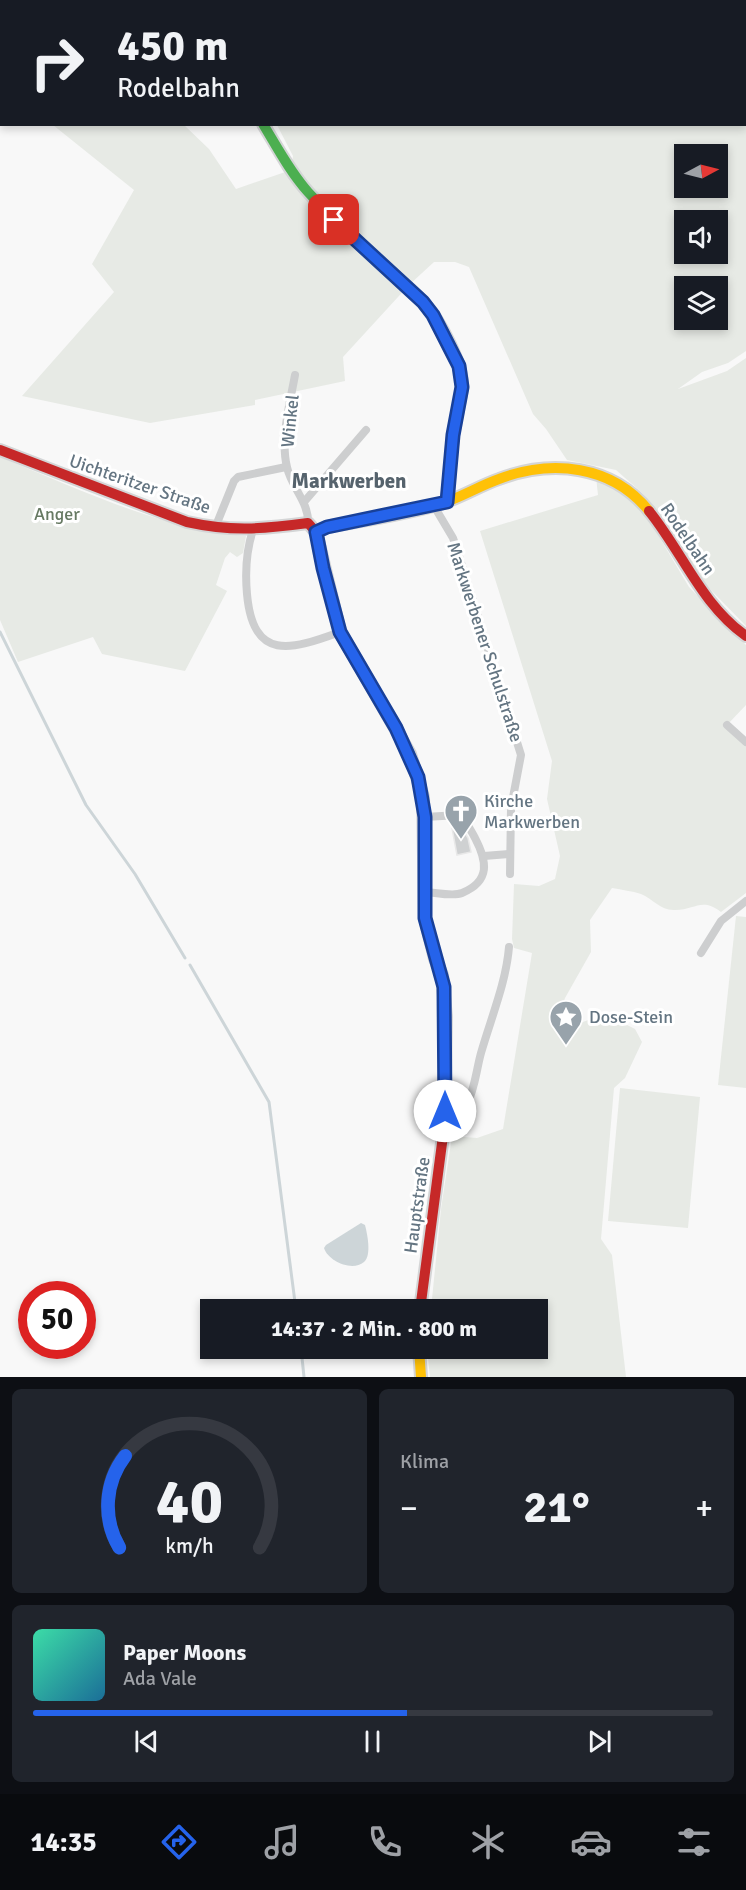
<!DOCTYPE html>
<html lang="de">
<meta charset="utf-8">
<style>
:root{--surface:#171b24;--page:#20242c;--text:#f1f3f6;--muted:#9ea1a6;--line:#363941;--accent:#2563eb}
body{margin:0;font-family:Signika,sans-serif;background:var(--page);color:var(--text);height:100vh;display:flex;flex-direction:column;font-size:22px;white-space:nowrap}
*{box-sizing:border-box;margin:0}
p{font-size:20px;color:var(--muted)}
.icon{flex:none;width:33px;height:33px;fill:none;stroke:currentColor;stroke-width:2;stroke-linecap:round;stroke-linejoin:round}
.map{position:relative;height:1377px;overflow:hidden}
.side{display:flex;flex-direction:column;gap:12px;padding:12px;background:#0d0f14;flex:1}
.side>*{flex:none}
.hud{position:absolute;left:0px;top:0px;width:747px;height:126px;box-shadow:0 3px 9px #0003;background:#171b24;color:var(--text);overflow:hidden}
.needle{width:39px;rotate:83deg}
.buttons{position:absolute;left:674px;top:144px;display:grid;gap:12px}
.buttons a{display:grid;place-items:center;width:54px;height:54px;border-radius:0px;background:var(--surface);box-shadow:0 3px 9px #0003;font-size:30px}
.speed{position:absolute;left:18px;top:1281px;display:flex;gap:12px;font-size:30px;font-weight:700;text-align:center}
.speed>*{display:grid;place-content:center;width:78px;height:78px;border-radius:50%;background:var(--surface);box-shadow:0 3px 9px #0003;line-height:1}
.speed .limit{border:9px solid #d22;background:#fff;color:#111}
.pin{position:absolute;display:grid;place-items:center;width:51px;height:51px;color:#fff;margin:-26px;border-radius:12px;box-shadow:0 3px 9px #0006}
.me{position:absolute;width:66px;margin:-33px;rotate:0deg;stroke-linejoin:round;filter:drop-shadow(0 0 4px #0008)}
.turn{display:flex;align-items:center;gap:21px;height:126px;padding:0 18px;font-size:27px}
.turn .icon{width:78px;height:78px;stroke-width:2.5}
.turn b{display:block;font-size:42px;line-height:51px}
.big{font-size:45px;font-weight:800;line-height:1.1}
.side .widget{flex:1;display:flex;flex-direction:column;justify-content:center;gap:9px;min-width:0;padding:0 21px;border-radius:9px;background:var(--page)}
.side .dial{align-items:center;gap:0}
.dial svg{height:156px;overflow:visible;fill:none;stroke:var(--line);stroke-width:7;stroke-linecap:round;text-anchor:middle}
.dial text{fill:var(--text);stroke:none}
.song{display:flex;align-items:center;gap:18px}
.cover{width:72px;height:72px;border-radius:9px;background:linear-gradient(135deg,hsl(160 70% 55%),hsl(200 70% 35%))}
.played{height:6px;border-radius:3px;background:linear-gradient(90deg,var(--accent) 55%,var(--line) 55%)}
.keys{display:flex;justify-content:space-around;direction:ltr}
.heat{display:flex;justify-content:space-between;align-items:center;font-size:33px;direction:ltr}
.side .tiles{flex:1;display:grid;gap:12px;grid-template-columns:1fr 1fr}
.widget:last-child{grid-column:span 2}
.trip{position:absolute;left:200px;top:1299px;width:348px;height:60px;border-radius:0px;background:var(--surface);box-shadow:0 3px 9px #0003;font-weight:800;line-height:60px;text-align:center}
.menu{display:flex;height:96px;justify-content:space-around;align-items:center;background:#090b0e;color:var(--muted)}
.menu .icon{width:42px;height:42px}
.menu .current{color:var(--accent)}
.menu b{font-size:27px;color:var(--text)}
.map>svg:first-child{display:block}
.green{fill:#e7eae5;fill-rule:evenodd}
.water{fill:#cdd5d8}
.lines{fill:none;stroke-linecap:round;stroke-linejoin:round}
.stream{stroke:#cdd5d8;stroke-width:3}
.building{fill:#cfd1d2;stroke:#e8e8e8;stroke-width:1.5}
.fast-casing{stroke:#d4d5d6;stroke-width:14}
.slow-casing{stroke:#d4d5d6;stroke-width:14}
.jam-casing{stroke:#d4d5d6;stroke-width:14}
.street{stroke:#cdcecf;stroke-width:8}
.fast{stroke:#4caf50;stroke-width:10}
.slow{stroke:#ffc107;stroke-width:10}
.jam{stroke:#c62828;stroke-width:10}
.route-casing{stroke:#184099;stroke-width:15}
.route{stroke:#2563eb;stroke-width:10}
.labels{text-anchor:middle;stroke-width:6;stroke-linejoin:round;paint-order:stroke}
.street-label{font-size:18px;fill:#647582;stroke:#fff}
.park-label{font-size:18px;fill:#677a63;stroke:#fff}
.poi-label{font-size:18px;fill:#647582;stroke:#fff;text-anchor:start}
.quarter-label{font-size:21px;font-weight:bold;fill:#56636d;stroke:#fff}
</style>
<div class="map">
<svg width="746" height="1377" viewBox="0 0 746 1377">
<rect width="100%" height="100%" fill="#f8f8f8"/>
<g class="green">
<path d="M733,0H746V351L728,363L702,372L678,389L727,371L746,358V626L706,585L658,511L641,492L616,470L567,460L546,429L533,414L469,267L455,262H434L409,285L343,357L345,381L255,400V405L150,423L22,396L114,292L92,264L134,190L53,125H184L209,149L236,189L291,170L293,156L277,125L746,124V2L729,1ZM684,154H717V188H684ZM684,220H717V254H684ZM684,286H717V320H684Z"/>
<path d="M0,457C79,489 160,529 246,536L243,553L237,557L230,552L225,558L216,585L227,591L185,671L102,654L93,637L18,662L0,620Z"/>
<path d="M596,477L619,488L645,513L689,587L746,645V705L727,725L746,742V893L721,912C701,897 696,910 675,910C661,911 653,899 641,894C632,891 622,890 612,888L590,920L591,952L565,998L556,1024L580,1023L605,1014L635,1029L642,1042L625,1078L614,1088L601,1239L612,1255L626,1377H430L427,1349L537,1348V1310L431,1309L441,1209L452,1136L477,1138L503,1129L532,953L514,948L512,939L514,884L539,886L555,879L560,856L547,799L552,761L480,531L598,495Z"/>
<polygon points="736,916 746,917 746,1088 718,1085"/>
<polygon points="620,1088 700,1097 688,1228 608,1221"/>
</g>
<path class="water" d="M361,1223L365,1225C367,1233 372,1255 364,1262C352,1272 328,1261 324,1248L326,1245Z"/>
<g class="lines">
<g class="stream">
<polyline points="0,632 86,805 135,874 185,958"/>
<polyline points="190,965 269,1102 296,1310"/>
<polyline points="301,1348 304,1377"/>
</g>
</g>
<polygon class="building" points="461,826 468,838 471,852 457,855 452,828"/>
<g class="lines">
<g class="fast-casing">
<g id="fast">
<path d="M263,124C277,147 290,172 308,192C332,218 358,242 383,266C397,278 412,290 424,303C440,321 464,365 462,389"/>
<polyline points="348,646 410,754 423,797 425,918 435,959 442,975 446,1017"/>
</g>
</g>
<g class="slow-casing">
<g id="slow">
<path d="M316,532L327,527C364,520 403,515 440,504C460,498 479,486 499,479C552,459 612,465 649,511"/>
<polyline points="419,1348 421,1377"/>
</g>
</g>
<g class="jam-casing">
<g id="jam">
<path d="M0,450L187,522C232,532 263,529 308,523L316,532L340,632L348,646"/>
<polyline points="447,502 453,435 462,389"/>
<path d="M649,511C683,553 701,604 746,636"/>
<polyline points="420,1310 444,1128 446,1017"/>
</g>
</g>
<g class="street">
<polyline points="207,0 208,2"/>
<polyline points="104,2 109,0"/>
<polyline points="0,54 2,52"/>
<path d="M295,375C290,403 280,439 287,467C291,487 309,502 308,523"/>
<polyline points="304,502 366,430"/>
<polyline points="434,506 453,538 458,553 521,755 511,808 510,874"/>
<polyline points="215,528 234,481 238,477 286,467"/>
<path d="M253,530C246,551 245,572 247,594C253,662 291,650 340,632"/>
<polyline points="727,725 746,742"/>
<polyline points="484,856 509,854"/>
<path d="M424,892C435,892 452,897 462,893C491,881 487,861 475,838C470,829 467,822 459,815L425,817"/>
<polyline points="701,953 721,921 746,901"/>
<path d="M444,1128C454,1127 461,1115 466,1106C475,1090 476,1071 481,1053C491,1018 506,983 509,947"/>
</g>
<use href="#fast" class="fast"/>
<use href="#slow" class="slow"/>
<use href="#jam" class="jam"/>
</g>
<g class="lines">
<g class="route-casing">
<polyline id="route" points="334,220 423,302 433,315 459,366 462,387 453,435 447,502 327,527 316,532 323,568 340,632 396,728 418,777 425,817 425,918 444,987 445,1111"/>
</g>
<use href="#route" class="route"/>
</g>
<defs>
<g id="church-pin" transform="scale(1.725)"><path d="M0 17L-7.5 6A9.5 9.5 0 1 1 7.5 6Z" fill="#98a3ab" stroke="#fff"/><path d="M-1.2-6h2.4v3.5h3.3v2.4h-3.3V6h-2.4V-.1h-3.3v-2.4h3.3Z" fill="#fff"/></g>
<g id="sight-pin" transform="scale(1.725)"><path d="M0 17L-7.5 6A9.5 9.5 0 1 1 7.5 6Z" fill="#98a3ab" stroke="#fff"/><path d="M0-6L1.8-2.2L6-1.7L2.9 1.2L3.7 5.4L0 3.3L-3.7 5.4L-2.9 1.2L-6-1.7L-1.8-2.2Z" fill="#fff"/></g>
</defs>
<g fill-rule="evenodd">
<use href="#church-pin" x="461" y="811"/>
<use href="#sight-pin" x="566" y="1017"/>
</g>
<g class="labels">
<g class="street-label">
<text transform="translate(290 421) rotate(-84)" y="6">Winkel</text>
<text transform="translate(140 484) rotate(19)" y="6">Uichteritzer Straße</text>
<text transform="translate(688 539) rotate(56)" y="6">Rodelbahn</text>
<text transform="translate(485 642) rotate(72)" y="6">Markwerbener Schulstraße</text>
<text transform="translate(417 1205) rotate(-82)" y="6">Hauptstraße</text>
</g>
<g class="park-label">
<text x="57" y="520">Anger</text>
</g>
<g class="poi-label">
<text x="484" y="807">Kirche<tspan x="484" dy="21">Markwerben</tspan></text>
<text x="589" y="1023">Dose-Stein</text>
</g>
<g class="quarter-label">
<text x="349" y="488">Markwerben</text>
</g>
</g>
</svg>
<div class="buttons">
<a><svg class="needle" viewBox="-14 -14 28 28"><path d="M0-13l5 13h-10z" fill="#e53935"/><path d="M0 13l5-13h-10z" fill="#9ea1a6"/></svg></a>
<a><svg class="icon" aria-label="sound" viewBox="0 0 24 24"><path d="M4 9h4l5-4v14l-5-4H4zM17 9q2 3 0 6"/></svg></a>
<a><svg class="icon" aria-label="layers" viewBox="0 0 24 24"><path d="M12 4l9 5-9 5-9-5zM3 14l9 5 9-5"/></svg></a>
</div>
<div class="speed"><div class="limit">50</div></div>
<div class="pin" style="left:334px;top:220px;background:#d93025"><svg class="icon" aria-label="arrive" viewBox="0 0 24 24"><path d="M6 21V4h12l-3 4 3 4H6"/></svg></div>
<svg class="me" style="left:445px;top:1111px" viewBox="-20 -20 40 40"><circle r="19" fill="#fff"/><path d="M0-13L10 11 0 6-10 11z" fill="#2563eb"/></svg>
<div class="trip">14:37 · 2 Min. · 800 m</div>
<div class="hud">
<div class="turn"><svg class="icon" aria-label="right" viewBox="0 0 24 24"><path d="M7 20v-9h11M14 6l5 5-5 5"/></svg><div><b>450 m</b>Rodelbahn</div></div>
</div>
</div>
<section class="side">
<div class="tiles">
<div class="widget dial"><svg viewBox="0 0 100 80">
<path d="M14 69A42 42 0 1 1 86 69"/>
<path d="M14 69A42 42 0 0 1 17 22" stroke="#2563eb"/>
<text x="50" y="56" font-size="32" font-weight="700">40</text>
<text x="50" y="72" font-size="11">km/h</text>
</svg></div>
<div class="widget"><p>Klima</p>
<div class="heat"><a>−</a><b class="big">21°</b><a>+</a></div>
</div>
<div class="widget">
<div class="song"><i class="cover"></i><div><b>Paper Moons</b><p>Ada Vale</p></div></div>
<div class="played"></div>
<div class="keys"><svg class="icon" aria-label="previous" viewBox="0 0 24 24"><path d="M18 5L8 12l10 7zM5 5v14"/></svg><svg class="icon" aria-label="pause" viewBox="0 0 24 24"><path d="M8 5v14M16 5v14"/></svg><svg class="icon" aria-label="next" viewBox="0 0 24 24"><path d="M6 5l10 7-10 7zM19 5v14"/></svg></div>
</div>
</div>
</section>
<nav class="menu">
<b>14:35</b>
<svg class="icon current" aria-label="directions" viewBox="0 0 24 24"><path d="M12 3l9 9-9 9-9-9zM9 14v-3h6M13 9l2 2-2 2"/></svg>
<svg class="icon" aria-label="music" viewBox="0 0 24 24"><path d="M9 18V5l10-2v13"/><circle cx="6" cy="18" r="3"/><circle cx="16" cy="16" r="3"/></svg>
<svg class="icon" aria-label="phone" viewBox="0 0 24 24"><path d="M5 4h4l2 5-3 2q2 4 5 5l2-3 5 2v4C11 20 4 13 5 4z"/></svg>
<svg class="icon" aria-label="climate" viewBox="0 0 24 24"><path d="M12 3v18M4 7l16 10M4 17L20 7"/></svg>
<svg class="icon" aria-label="car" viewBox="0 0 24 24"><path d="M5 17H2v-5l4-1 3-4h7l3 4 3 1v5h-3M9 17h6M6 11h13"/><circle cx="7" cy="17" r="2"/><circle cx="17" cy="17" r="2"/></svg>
<svg class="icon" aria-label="filters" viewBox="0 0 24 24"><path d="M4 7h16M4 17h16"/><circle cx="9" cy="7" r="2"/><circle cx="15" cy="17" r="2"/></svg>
</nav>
